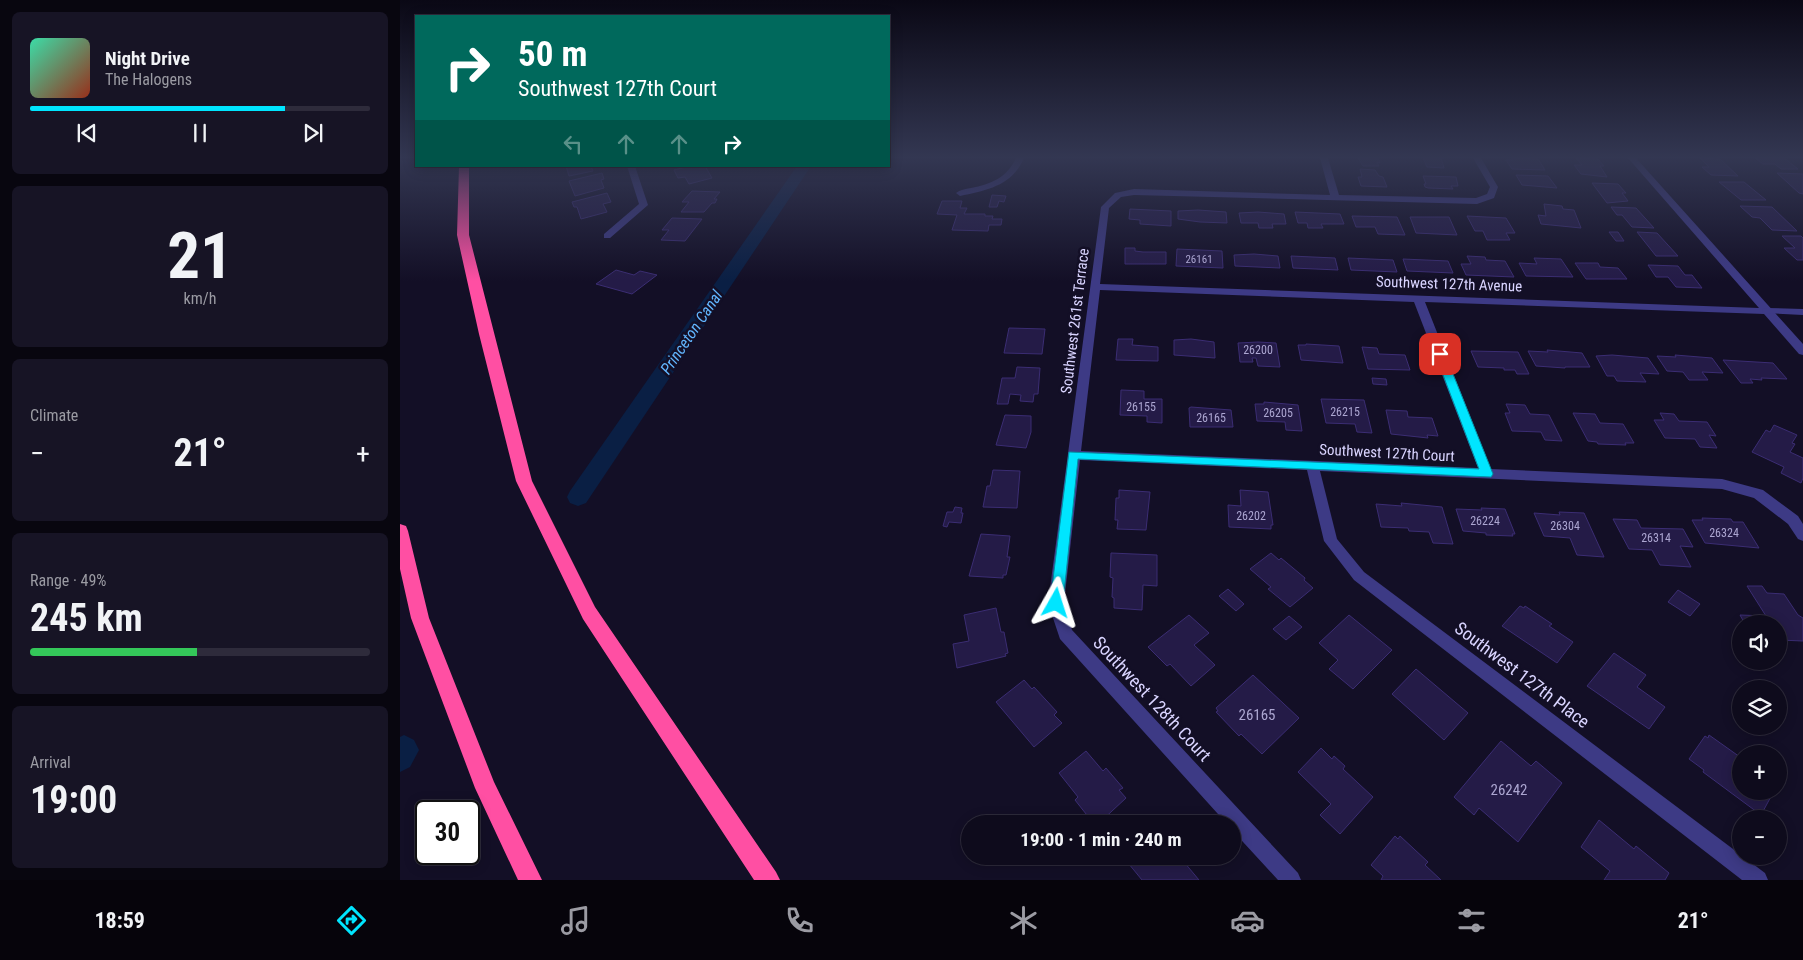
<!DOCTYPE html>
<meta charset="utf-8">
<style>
:root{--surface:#0e0b1c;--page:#171425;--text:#f1f3f6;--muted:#9b9ba3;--line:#2e2b3b;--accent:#00e5ff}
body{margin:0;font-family:"Roboto Condensed",sans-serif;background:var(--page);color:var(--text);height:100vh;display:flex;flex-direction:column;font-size:19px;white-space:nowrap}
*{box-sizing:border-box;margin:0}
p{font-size:16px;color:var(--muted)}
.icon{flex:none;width:28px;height:28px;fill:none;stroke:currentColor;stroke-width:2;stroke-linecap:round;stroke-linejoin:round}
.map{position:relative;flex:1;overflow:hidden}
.side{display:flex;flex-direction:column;gap:12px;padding:12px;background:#08060f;width:400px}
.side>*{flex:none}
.banner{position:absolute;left:15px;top:15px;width:475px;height:152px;border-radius:0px;box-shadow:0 2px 12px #0003,0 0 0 1px var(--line);background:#00695c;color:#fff;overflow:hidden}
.tools{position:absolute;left:1332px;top:615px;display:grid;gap:10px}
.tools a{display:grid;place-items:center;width:55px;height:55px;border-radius:50%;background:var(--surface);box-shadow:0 2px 12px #0003,0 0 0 1px var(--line);font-size:25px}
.speed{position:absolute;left:15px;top:800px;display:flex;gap:10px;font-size:25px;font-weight:700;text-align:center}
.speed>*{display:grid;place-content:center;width:65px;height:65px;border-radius:50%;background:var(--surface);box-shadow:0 2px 12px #0003,0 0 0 1px var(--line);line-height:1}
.speed .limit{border:2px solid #111;border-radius:8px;background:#fff;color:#111}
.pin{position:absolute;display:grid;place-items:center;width:42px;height:42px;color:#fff;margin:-21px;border-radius:10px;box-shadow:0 2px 8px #0006}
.me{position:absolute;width:55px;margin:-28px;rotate:6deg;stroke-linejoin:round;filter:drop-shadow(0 0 4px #0008)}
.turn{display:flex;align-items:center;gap:18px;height:105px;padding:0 20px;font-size:22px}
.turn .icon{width:65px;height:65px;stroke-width:2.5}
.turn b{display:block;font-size:35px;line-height:42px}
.lanes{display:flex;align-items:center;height:48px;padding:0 20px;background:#0003;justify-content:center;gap:25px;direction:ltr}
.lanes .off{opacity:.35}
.big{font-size:38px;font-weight:700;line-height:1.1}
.side .tile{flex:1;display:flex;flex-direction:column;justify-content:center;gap:8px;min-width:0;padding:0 18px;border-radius:8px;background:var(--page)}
.side .dial{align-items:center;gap:0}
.dial b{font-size:65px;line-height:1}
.song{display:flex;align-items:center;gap:15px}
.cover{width:60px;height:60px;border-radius:8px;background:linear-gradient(135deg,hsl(160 70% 55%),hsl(10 70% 35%))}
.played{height:5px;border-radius:2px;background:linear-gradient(90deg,var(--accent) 75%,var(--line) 75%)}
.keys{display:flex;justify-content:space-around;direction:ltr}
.heat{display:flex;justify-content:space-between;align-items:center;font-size:28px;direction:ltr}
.charge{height:8px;border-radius:4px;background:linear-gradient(90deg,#34c759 49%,var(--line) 0)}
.trip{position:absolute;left:561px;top:815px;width:280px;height:50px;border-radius:25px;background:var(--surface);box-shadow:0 2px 12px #0003,0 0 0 1px var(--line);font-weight:700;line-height:50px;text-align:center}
.dock{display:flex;height:80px;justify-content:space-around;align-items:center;background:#06040b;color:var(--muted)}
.dock .icon{width:35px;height:35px}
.dock .on{color:var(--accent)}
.dock b{font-size:22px;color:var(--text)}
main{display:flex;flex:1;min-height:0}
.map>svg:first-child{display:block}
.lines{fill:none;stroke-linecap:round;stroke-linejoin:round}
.canal{fill:#0a1f44;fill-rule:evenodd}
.building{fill:#241b47;stroke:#3b2d73}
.service{fill:#3d3a85;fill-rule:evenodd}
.minor{fill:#3d3a85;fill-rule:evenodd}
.tertiary{fill:#3d3a85;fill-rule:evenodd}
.motorway{fill:#ff4fa3;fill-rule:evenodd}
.route{fill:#00e5ff;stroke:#0095a6}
.labels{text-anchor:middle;stroke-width:5;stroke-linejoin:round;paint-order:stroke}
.far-number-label{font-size:11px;fill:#aca6d1}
.number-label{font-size:12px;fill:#aca6d1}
.street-label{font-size:15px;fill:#d9d4ff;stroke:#130f26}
.near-number-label{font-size:15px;fill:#aca6d1}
.water-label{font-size:16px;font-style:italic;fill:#62b6ff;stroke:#130f26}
.near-street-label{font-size:18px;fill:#d9d4ff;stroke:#130f26}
</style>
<main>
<section class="side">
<div class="tile">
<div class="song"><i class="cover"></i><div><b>Night Drive</b><p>The Halogens</p></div></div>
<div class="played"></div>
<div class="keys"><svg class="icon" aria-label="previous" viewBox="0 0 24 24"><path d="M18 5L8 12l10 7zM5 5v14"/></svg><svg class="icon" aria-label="pause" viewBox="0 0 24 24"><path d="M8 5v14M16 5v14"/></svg><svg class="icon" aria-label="next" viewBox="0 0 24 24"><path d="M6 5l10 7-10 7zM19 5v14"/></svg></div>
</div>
<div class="tile dial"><b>21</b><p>km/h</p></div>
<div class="tile"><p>Climate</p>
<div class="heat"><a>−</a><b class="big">21°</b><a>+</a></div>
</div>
<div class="tile"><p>Range · 49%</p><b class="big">245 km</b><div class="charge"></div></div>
<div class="tile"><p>Arrival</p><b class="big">19:00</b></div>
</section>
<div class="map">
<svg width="1403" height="880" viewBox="0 0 1403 880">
<rect width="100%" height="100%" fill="#130f26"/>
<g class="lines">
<g class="canal">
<polygon points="397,166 411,166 186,503 178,506 170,503 167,497 170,491"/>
<polygon points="4,735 14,740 19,750 10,767 0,772 0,737"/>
</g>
</g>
<g class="building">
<polygon points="958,158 978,158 980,163 977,162 979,166 963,166"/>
<polygon points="1023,158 1044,158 1041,158 1044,168 1027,167"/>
<polygon points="1111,158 1138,159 1145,170 1112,169 1106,160 1113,160"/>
<polygon points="1176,158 1198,159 1204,166 1200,166 1207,177 1181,174 1174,165 1182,165"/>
<polygon points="1300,158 1320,159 1338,176 1311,175 1302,167 1309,167"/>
<polygon points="1355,158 1384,158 1398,169 1381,169 1375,164 1363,164"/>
<polygon points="166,166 191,166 193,171 169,176"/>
<polygon points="290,166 305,166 312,178 289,184 285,177 278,178 274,170"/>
<polygon points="960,169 975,170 979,176 983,177 987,187 961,186 958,177 962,177"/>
<polygon points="202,173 204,179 201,180 204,188 175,196 169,181"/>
<polygon points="1377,173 1403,174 1403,194 1399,193"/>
<polygon points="1116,175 1148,176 1157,188 1122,185"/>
<polygon points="1023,176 1056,177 1058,186 1051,186 1053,189 1028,188 1025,187 1024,184 1026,184"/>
<polygon points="1319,182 1344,182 1366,200 1341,200"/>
<polygon points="1192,183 1218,184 1226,193 1222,193 1228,201 1207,203"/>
<polygon points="292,191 320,192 314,199 317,199 315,203 312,203 304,212 281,212 289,202 282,202"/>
<polygon points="207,193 211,202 203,204 207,212 181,219 177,207 174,207 172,202"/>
<polygon points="592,195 606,196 604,202 599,201 597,207 589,207"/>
<polygon points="542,201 562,201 560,208 567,208 564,214 585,214 585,216 593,216 592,219 602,219 601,225 589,225 588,231 552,230 557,215 537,214"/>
<polygon points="1144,204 1162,206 1163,209 1174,210 1181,228 1141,224 1138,215 1146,216"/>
<polygon points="1340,206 1372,207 1397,231 1372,230 1360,218 1352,217"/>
<polygon points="1211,207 1236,208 1254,228 1232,227 1222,215 1217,215"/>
<polygon points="730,209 771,211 771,226 740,224 740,220 729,219"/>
<polygon points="798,210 826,212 827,223 800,222 778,219 778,211"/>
<polygon points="858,212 884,214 886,224 872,224 873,228 859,228 858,223 841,223 839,213"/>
<polygon points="895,212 940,214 944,224 921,224 923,228 908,228 907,223 898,223"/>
<polygon points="952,216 997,217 1005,235 978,234 975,227 956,227"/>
<polygon points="1067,216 1106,218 1115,233 1106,233 1110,240 1087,240 1083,231 1075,231"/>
<polygon points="1010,217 1049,217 1057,235 1016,233"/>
<polygon points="272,218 302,219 285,241 261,240 269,230 262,230"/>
<polygon points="1209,232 1218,232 1224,241 1216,241"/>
<polygon points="1237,232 1257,233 1278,256 1256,256"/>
<polygon points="1382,236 1401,236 1403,238 1403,260 1397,260 1384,248 1395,248"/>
<polygon points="725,248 735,248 735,251 743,252 766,252 766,264 725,264"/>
<polygon points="777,249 822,251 823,268 776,266"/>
<polygon points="854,254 878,256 880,268 835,266 834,255"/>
<polygon points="891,256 935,258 938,270 893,268"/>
<polygon points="1067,256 1085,257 1086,260 1105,261 1114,277 1066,275 1061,264 1071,264"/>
<polygon points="948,258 993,260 997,272 951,270"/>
<polygon points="1134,258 1161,259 1173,277 1126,276 1119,263 1137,264"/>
<polygon points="1003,259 1048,261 1053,273 1007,271"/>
<polygon points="1175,263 1198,263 1200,267 1218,268 1227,279 1186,279"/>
<polygon points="1248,265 1278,266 1285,275 1292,275 1302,288 1276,287 1268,277 1256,277"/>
<polygon points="216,270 234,275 240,271 257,275 232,294 196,284"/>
<polygon points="609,328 645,329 642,354 604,353"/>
<polygon points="718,339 733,339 732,345 758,347 758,361 716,360"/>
<polygon points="791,339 814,342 815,358 774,355 774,340"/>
<polygon points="858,342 876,343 880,367 858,366 856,358 852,358 853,362 840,362 838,343"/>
<polygon points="906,344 939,346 943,363 901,360 898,345 906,345"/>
<polygon points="962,347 977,348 979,354 1005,355 1010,370 968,369"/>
<polygon points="1147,350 1182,353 1190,367 1165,367 1165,368 1136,366 1128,351 1148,352"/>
<polygon points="1071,351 1118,352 1129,374 1117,374 1115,370 1104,370 1104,368 1078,367"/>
<polygon points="1212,355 1248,358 1259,374 1240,373 1246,382 1217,381 1214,376 1207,376 1196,356"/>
<polygon points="1275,355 1312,358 1323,373 1302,372 1308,380 1289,380 1283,372 1267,371 1257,356 1276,357"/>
<polygon points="1323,360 1373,363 1387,379 1361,378 1362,380 1350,379 1353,383 1341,383"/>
<polygon points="617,367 640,368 638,394 634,394 633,402 620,401 621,395 610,394 608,404 597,404 602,378 615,378"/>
<polygon points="972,378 986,379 987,385 973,384"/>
<polygon points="721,390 744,391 744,399 762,399 762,423 747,422 747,416 720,415"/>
<polygon points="921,399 964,400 972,433 957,432 955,424 926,423"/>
<polygon points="864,402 898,405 902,431 886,430 885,422 857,421 855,404 864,404"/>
<polygon points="1106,404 1125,405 1130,414 1149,415 1162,441 1145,440 1141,432 1112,431 1105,413 1110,413"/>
<polygon points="791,407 831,410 833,427 790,427 789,408"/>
<polygon points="986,410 1007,411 1008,417 1032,418 1038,436 1027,435 1028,438 991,434"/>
<polygon points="1173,413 1195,414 1200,423 1223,424 1234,443 1225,443 1226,445 1198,444 1197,442 1188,441"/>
<polygon points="1260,413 1274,414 1279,421 1307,422 1316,436 1309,435 1317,448 1300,447 1295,439 1265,438 1254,420 1264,420"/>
<polygon points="605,415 631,416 631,432 626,448 596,445"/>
<polygon points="1374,425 1397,435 1392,443 1395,444 1390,452 1403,458 1403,478 1401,483 1381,473 1384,467 1352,452 1366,430 1370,432"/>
<polygon points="593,470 620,471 617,508 583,507 587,486 590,486"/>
<polygon points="719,490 750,492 746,530 717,529 718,520 715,520 716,498 719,498"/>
<polygon points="840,490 868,492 873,525 871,525 871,529 829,527 828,505 841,506"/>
<polygon points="1001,503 1042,507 1053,544 1033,543 1029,532 1009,531 1008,528 981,527 976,504 1002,506"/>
<polygon points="555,507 562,508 561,513 563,513 561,523 549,522 547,527 543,526 547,512 553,512"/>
<polygon points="1081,508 1105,509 1115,534 1112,534 1113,536 1086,535 1086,533 1063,531 1056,509 1082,510"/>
<polygon points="1159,512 1184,513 1204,557 1177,555 1170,538 1144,536 1134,513 1160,515"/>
<polygon points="1302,518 1331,519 1333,522 1343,522 1359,548 1305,543 1292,520 1303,520"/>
<polygon points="1213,519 1237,520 1241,528 1283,529 1293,547 1280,546 1291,567 1260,565 1252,550 1229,549"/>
<polygon points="581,534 610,536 607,557 610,557 606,575 603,575 603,578 569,576"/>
<polygon points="711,553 757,555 757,586 743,585 742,610 714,608 714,598 712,597 713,578 710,577"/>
<polygon points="871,553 879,560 881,558 905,578 904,580 913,588 890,607 868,589 871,587 850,569"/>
<polygon points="1347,586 1362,586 1367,593 1384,594 1398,615 1403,618 1403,641 1379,640 1379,624 1345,624 1340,615 1366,616"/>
<polygon points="828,589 844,604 836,611 819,596"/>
<polygon points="1278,590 1300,604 1290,616 1268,602"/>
<polygon points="1120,606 1124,608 1125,606 1152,624 1149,626 1173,642 1157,663 1102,626"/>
<polygon points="596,608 601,632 604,632 608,653 605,654 606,656 557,668 553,644 569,641 564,615"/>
<polygon points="789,615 809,633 794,645 815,665 791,686 770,664 767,666 748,647"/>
<polygon points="949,615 992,650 953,689 929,669 938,660 919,643"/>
<polygon points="889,616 902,627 886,640 873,629"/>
<polygon points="1214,653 1246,675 1237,687 1265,707 1249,729 1187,686"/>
<polygon points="1016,669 1068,713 1044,740 992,694"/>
<polygon points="853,675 899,718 862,754 841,734 839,736 816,712 818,711 816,708"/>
<polygon points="624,680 632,689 634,687 657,712 654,715 662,723 634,747 596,702"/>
<polygon points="1309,735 1340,757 1338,759 1341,761 1341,791 1374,791 1361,815 1303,772 1304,770 1289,759 1305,736 1308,738"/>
<polygon points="1101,741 1131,766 1136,761 1162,783 1118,842 1079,808 1074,815 1054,797"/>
<polygon points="921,748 932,759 934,756 945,766 943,769 973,797 940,834 920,815 931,804 898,772"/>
<polygon points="686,751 703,771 706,768 723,788 719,790 726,798 698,824 694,824 675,800 678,797 659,773"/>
<polygon points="1199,820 1234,849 1236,846 1269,873 1265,880 1204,880 1210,871 1181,847"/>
<polygon points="995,836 998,839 1000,836 1028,862 1025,865 1041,880 981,880 983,876 971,865"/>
<polygon points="725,856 773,856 775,858 779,856 799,880 742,880 724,858"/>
</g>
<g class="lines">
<path class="service" d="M616,158H624C612,186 587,190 560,196L556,193C560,190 565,189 571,188C591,184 607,178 616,158Z"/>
<g class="minor">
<path d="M920,158H928L939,195L1076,198L1087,194L1090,187L1073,158H1081L1098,187L1094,198L1077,204L734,195L721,197L709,208L700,284L1359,308L1228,158H1236L1403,344V355L1399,354L1364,314L1025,302L1091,469L1322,479L1363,490L1398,516L1403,524V541L1398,539L1388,524L1354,498L1322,489L920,471L937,539L964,572L1365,873L1368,880H1342L954,580L924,541L907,470L680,460L664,603L672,630L898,873L901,880H878L832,830V824H827L660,639L648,603L701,207L715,193L734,189L930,195ZM700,290L1014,302L1078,468L681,451Z"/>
<polygon points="227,166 235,166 248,205 210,238 204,238 204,234 239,204"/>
</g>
<polygon class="tertiary" points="1367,308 1403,309 1403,315 1363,313 1362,311 1363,309"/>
<g class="motorway">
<polygon points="59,166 69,166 69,235 132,481 195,607 376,872 380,880 354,880 183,619 116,481 79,334 57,235"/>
<polygon points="0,524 6,526 8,531 29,618 94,782 142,880 118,880 75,788 11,618 0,569"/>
</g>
</g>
<linearGradient id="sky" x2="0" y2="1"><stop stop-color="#0a0815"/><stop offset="0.56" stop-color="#333752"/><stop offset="1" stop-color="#333752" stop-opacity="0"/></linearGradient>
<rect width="1403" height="281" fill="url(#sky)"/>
<polygon class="route" points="1040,351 1045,354 1093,474 1091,477 678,459 663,603 661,607 656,609 652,607 650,603 669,452 1079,469 1035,354"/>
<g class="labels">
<g class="far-number-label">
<text x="799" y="263">26161</text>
</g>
<g class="number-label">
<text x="858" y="354">26200</text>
<text x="741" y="411">26155</text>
<text x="945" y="416">26215</text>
<text x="878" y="417">26205</text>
<text x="811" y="422">26165</text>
<text x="851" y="520">26202</text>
<text x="1085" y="525">26224</text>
<text x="1165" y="530">26304</text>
<text x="1324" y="537">26324</text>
<text x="1256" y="542">26314</text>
</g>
<g class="street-label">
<text transform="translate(1049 284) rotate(2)" y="5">Southwest 127th Avenue</text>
<text transform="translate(675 321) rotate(-83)" y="5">Southwest 261st Terrace</text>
<text transform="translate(987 453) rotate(3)" y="5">Southwest 127th Court</text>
</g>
<g class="near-number-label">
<text x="857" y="720">26165</text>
<text x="1109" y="795">26242</text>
</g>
<g class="water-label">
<text transform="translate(291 332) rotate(-56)" y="6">Princeton Canal</text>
</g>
<g class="near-street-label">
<text transform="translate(1122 675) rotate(37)" y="6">Southwest 127th Place</text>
<text transform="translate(752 699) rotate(47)" y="6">Southwest 128th Court</text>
</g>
</g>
</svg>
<div class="tools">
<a><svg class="icon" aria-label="sound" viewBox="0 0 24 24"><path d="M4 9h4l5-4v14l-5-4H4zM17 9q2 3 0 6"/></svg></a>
<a><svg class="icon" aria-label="layers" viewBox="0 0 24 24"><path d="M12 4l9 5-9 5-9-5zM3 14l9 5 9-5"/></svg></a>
<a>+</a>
<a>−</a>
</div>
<div class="speed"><div class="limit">30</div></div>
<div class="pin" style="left:1040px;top:354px;background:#d93025"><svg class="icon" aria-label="arrive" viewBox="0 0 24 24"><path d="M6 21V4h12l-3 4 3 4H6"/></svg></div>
<svg class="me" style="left:656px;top:603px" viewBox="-20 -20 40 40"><path d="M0-17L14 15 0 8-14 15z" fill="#00e5ff" stroke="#fff" stroke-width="4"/></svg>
<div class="trip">19:00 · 1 min · 240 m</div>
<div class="banner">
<div class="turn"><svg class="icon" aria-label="right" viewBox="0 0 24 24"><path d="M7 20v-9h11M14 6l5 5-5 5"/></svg><div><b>50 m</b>Southwest 127th Court</div></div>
<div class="lanes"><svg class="icon off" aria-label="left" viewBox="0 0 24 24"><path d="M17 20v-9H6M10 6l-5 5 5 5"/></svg><svg class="icon off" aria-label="ahead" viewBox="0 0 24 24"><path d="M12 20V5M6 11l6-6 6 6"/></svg><svg class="icon off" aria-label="ahead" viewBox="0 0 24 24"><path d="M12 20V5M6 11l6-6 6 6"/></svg><svg class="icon" aria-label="right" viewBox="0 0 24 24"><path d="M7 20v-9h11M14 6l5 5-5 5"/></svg></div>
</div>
</div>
</main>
<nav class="dock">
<b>18:59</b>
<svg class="icon on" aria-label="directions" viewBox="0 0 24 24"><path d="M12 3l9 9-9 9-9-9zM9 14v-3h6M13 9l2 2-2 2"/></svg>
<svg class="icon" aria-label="music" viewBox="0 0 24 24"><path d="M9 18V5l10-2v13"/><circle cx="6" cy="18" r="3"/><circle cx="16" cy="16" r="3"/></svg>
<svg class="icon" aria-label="phone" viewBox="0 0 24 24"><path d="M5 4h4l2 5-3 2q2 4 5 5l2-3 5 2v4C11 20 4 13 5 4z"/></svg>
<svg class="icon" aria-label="climate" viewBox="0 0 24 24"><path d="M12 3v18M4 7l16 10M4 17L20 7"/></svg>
<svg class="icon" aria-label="car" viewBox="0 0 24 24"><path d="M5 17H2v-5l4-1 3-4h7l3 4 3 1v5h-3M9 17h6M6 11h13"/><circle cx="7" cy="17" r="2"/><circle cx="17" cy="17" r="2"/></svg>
<svg class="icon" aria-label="filters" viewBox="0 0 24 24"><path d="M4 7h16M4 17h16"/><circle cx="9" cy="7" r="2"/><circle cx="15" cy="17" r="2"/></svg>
<b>21°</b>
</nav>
